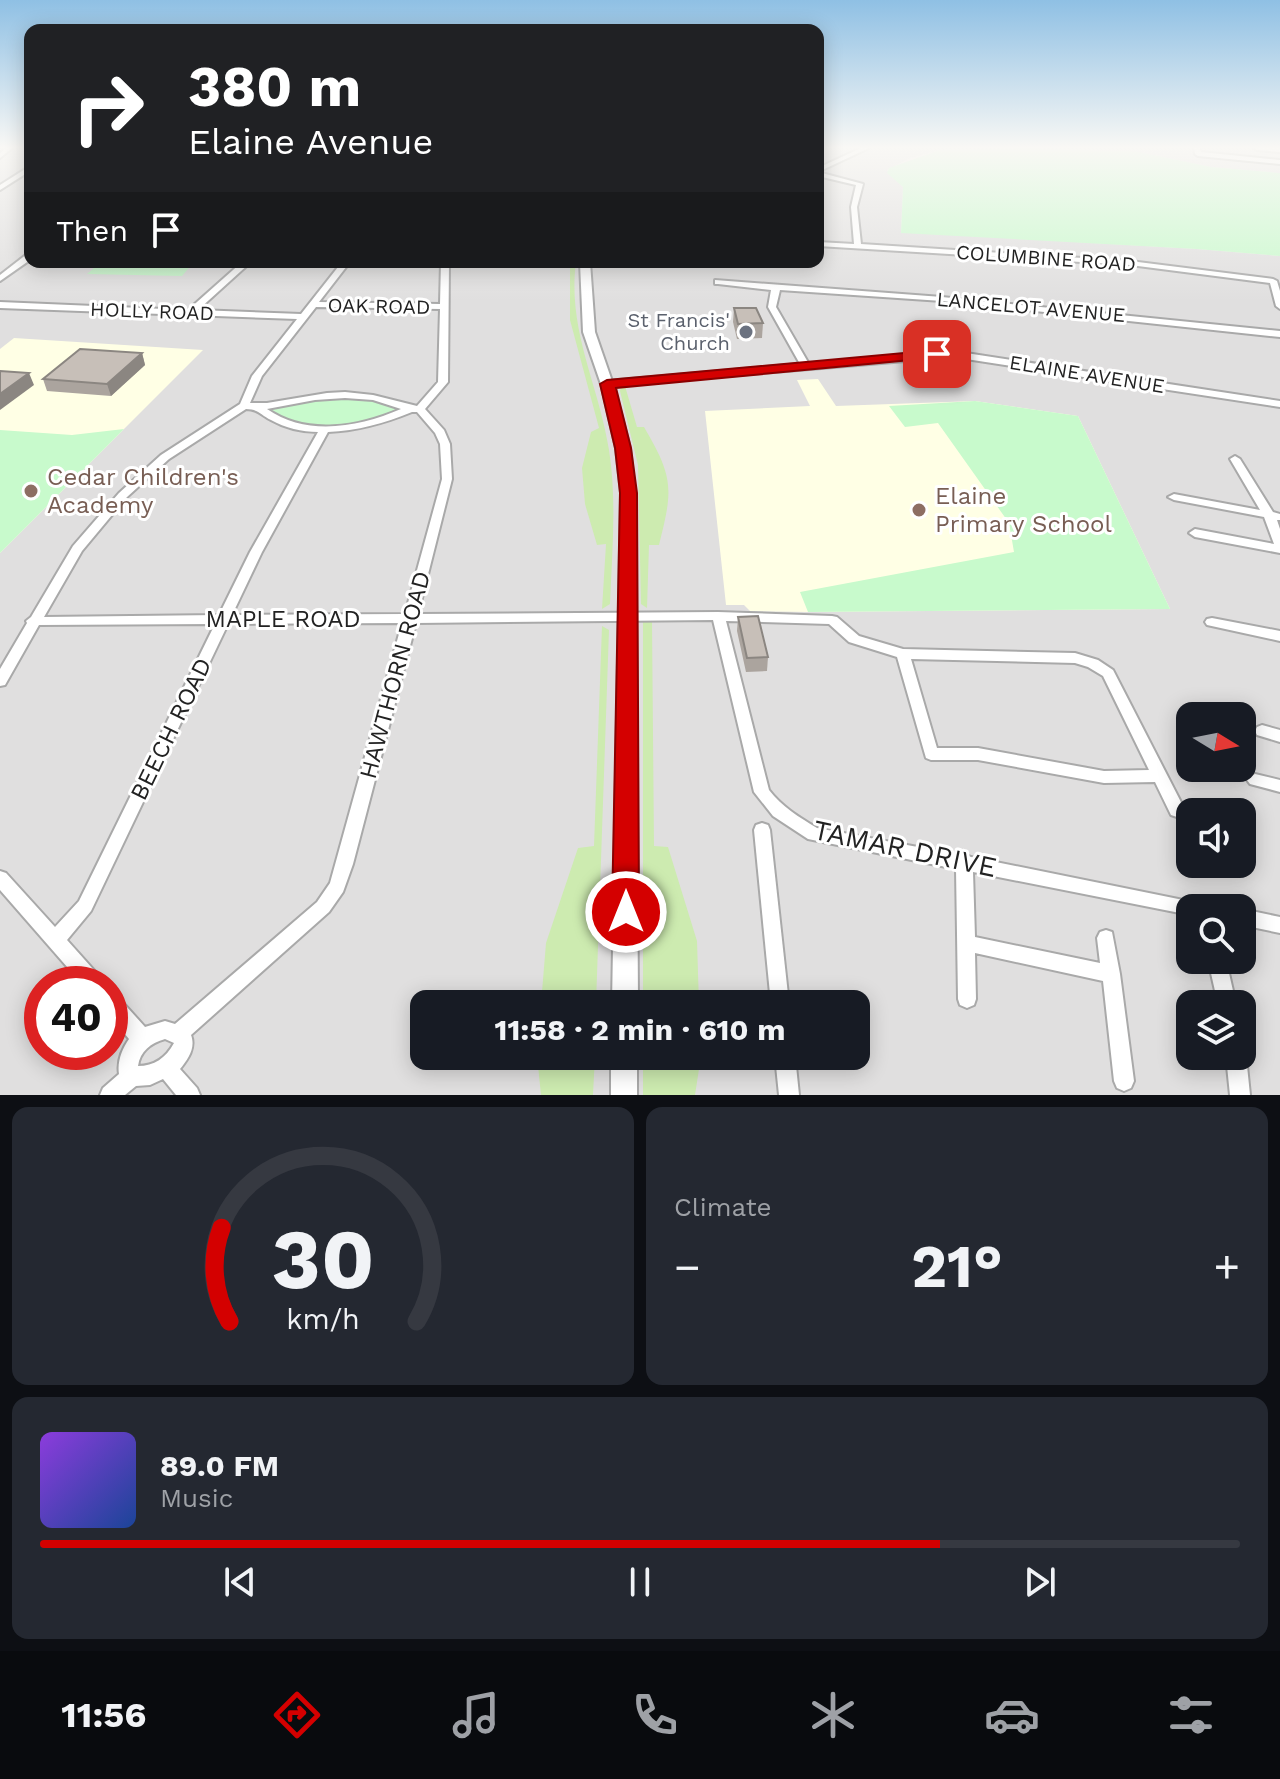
<!DOCTYPE html>
<meta charset="utf-8">
<style>
:root{--surface:#171b24;--page:#242831;--text:#f1f3f6;--muted:#9ea1a6;--line:#363941;--accent:#d40000}
body{margin:0;font-family:"Work Sans",sans-serif;background:var(--page);color:var(--text);height:100vh;display:flex;flex-direction:column;font-size:30px;white-space:nowrap}
*{box-sizing:border-box;margin:0}
p{font-size:26px;color:var(--muted)}
.icon{flex:none;width:44px;height:44px;fill:none;stroke:currentColor;stroke-width:2;stroke-linecap:round;stroke-linejoin:round}
.map{position:relative;height:1095px;overflow:hidden}
.drawer{display:flex;flex-direction:column;gap:12px;padding:12px;background:#0d0f14;flex:1}
.drawer>*{flex:none}
.hud{position:absolute;left:24px;top:24px;width:800px;height:244px;border-radius:16px;box-shadow:0 4px 20px #0003;background:#202124;color:#fff;overflow:hidden}
.needle{width:52px;rotate:100deg}
.controls{position:absolute;left:1176px;top:702px;display:grid;gap:16px}
.controls a{display:grid;place-items:center;width:80px;height:80px;border-radius:16px;background:var(--surface);box-shadow:0 4px 20px #0003;font-size:40px}
.speed{position:absolute;left:24px;top:966px;display:flex;gap:16px;font-size:40px;font-weight:700;text-align:center}
.speed>*{display:grid;place-content:center;width:104px;height:104px;border-radius:50%;background:var(--surface);box-shadow:0 4px 20px #0003;line-height:1}
.speed .limit{border:12px solid #d22;background:#fff;color:#111}
.pin{position:absolute;display:grid;place-items:center;width:68px;height:68px;color:#fff;margin:-34px;border-radius:16px;box-shadow:0 4px 12px #0006}
.me{position:absolute;width:88px;margin:-44px;rotate:0deg;stroke-linejoin:round;filter:drop-shadow(0 0 6px #0008)}
.turn{display:flex;align-items:center;gap:28px;height:168px;padding:0 32px;font-size:36px}
.turn .icon{width:104px;height:104px;stroke-width:2.5}
.turn b{display:block;font-size:56px;line-height:68px}
.then{display:flex;align-items:center;height:76px;padding:0 32px;background:#0003;gap:16px;font-size:30px}
.big{font-size:60px;font-weight:700;line-height:1.1}
.drawer .widget{flex:1;display:flex;flex-direction:column;justify-content:center;gap:12px;min-width:0;padding:0 28px;border-radius:16px;background:var(--page)}
.drawer .dial{align-items:center;gap:0}
.dial svg{height:208px;overflow:visible;fill:none;stroke:var(--line);stroke-width:7;stroke-linecap:round;text-anchor:middle}
.dial text{fill:var(--text);stroke:none}
.song{display:flex;align-items:center;gap:24px}
.cover{width:96px;height:96px;border-radius:12px;background:linear-gradient(135deg,hsl(270 70% 55%),hsl(220 70% 35%))}
.played{height:8px;border-radius:4px;background:linear-gradient(90deg,var(--accent) 75%,var(--line) 75%)}
.keys{display:flex;justify-content:space-around;direction:ltr}
.heat{display:flex;justify-content:space-between;align-items:center;font-size:44px;direction:ltr}
.drawer .tiles{flex:1;display:grid;gap:12px;grid-template-columns:1fr 1fr}
.widget:last-child{grid-column:span 2}
.trip{position:absolute;left:410px;top:990px;width:460px;height:80px;border-radius:16px;background:var(--surface);box-shadow:0 4px 20px #0003;font-weight:700;line-height:80px;text-align:center}
.tab-bar{display:flex;height:128px;justify-content:space-around;align-items:center;background:#090b0e;color:var(--muted)}
.tab-bar .icon{width:56px;height:56px}
.tab-bar .current{color:var(--accent)}
.tab-bar b{font-size:36px;color:var(--text)}
.map>svg:first-child{display:block}
.residential{fill:#e0dfdf;fill-rule:evenodd}
.education{fill:#ffffe5}
.grass{fill:#cdebb0}
.park{fill:#c8facc}
.lines{fill:none;stroke-linecap:round;stroke-linejoin:round}
.minor-casing{stroke:#a9a9a9;stroke-width:4}
.tertiary-casing{stroke:#a9a9a9;stroke-width:4}
.minor{fill:#fff;fill-rule:evenodd}
.tertiary{fill:#fff;fill-rule:evenodd}
.wall{fill:#aba49e}
.shaded-wall{fill:#8b8681}
.building{fill:#c7bfb8;stroke:#8b8681;stroke-width:2}
.route{fill:#d40000;stroke:#8a0000;stroke-width:2}
.worship-dot{fill:#6b7280;stroke:#fff;stroke-width:3}
.education-dot{fill:#8d6e63;stroke:#fff;stroke-width:3}
.labels{text-anchor:middle;stroke-width:6;stroke-linejoin:round;paint-order:stroke}
.far-street-label{font-size:20px;fill:#222;stroke:#fff}
.far-worship-label{font-size:20px;fill:#5b616d;stroke:#fff;text-anchor:end}
.education-label{font-size:24px;fill:#785e54;stroke:#fff;text-anchor:start}
.street-label{font-size:24px;fill:#222;stroke:#fff}
.near-street-label{font-size:28px;fill:#222;stroke:#fff}
</style>
<div class="map">
<svg width="1280" height="1095" viewBox="0 0 1280 1095">
<rect width="100%" height="100%" fill="#f2efe9"/>
<g class="residential">
<path d="M0,148H30V262H818V148H986L940,150L910,158L887,170L903,187L901,232L1197,249L1280,256V1095H0ZM1190,716H1242V768H1190ZM1190,812H1242V864H1190ZM1190,908H1242V960H1190ZM42,984H110V1052H42ZM424,1004H856V1056H424ZM1190,1004H1242V1056H1190Z"/>
<polygon points="1029,148 1280,148 1280,173 1211,167 1139,152"/>
</g>
<g class="education">
<polygon points="14,338 203,350 0,553 0,349"/>
<polygon points="818,379 836,406 975,401 1078,416 1170,609 808,612 750,611 744,605 726,605 705,411 810,406 797,380"/>
</g>
<g class="grass">
<path d="M570,262H576C567,330 599,385 609,450C617,501 612,552 610,604L602,609L606,544L597,545L585,504L582,468L591,432L599,428L570,320Z"/>
<path d="M621,386H625L637,427H644C674,478 673,489 659,545H649L647,608L641,604L638,465L620,391Z"/>
<polygon points="643,621 652,621 654,846 668,847 697,941 699,1004 643,1004"/>
<polygon points="602,626 609,630 596,1004 541,1004 546,943 578,848 594,846"/>
<polygon points="537,1056 595,1056 593,1095 541,1095"/>
<polygon points="643,1056 701,1056 695,1095 643,1095"/>
</g>
<g class="park">
<polygon points="1029,148 1139,152 1211,167 1280,173 1280,256 1197,249 901,233 903,187 887,173 889,168 940,150"/>
<polygon points="101,262 194,262 182,276 87,274"/>
<path d="M340,396L377,400L403,409C364,427 300,438 265,407Z"/>
<polygon points="975,401 1078,416 1170,609 808,612 800,592 1014,552 1009,523 938,423 905,427 889,406"/>
<polygon points="124,429 0,553 0,430 72,435"/>
</g>
<g class="lines">
<g class="minor-casing">
<g id="minor">
<polygon points="6,148 12,148 0,158 0,153"/>
<polygon points="861,148 869,148 818,172 818,168"/>
<polygon points="1194,148 1200,148 1201,152 1280,160 1280,164 1198,156 1195,154"/>
<polygon points="1254,148 1280,148 1280,152 1257,150"/>
<polygon points="30,166 30,171 0,190 0,185"/>
<polygon points="818,172 863,184 857,207 861,244 1130,261 1273,279 1277,281 1280,291 1280,309 1276,306 1270,283 1130,265 818,246 818,242 854,244 851,207 856,185 818,176"/>
<polygon points="27,254 30,254 30,260 0,281 0,275"/>
<path d="M242,262H251L198,310L301,314L342,262H350L319,302L440,304L441,262H449L448,382L425,409L444,430L450,444L452,479L418,614L718,612L832,616L837,617L859,636L903,649L1075,653L1098,660L1113,670L1185,810L1183,815L1177,817L1171,815L1155,782L1104,783L978,760H931L926,758L897,657L849,642L829,624L726,621L769,790C782,807 799,817 817,828L960,855L964,854L971,857L1198,903L1201,908H1190V915L973,872L975,937L1100,963L1097,938L1100,932L1106,930L1112,932L1120,974L1134,1081L1131,1088L1124,1091L1117,1088L1114,1081L1103,981L975,953L976,999L974,1005L967,1008L960,1005L958,999L956,869L808,839L773,816L754,792L713,620L416,623L353,864L343,892L329,912L191,1035C196,1048 188,1059 180,1069L197,1088L200,1095H176L163,1079L150,1085L136,1086L125,1095H100L103,1088L119,1074C117,1062 122,1049 129,1039L110,1016V993L117,996L145,1027L165,1021L175,1024L317,902L330,883L402,623L228,624L91,911L67,940L101,978L103,984H82L0,890V871L6,873L55,927L79,901L215,624L39,625L5,685L0,686V669L27,623L26,621L31,617L73,546L119,493L161,455L240,404L252,376L297,319L0,308V302L188,310ZM316,307L440,309L438,382L417,406L373,395L345,392L327,393L267,403H250L262,376ZM345,398L373,400L401,409C359,427 307,437 267,409L315,400ZM246,409C258,409 261,415 271,420C285,428 302,432 318,432L250,552L219,615L44,617L82,551L127,497L169,459ZM412,412H417L435,433L440,444L442,479L405,614L232,615L262,552L328,432C357,431 385,423 412,412ZM911,659L1075,663L1088,667L1103,676L1149,770L1104,771L978,748H937ZM165,1039L174,1043C166,1058 154,1066 138,1066C140,1051 151,1043 165,1039Z"/>
<polygon points="715,280 942,297 1280,331 1280,337 942,301 780,290 776,307 809,364 953,351 1280,401 1280,407 953,357 604,386 604,382 607,381 800,364 768,307 771,290 718,284 715,284"/>
<polygon points="1235,456 1240,459 1273,512 1280,514 1280,520 1277,520 1280,529 1280,553 1195,537 1189,533 1195,529 1274,544 1264,517 1174,500 1168,497 1174,494 1260,510 1230,459"/>
<polygon points="1212,618 1280,631 1280,641 1207,625 1205,622 1207,619"/>
<polygon points="1262,725 1280,730 1280,742 1257,735 1255,731 1257,727"/>
<polygon points="1255,774 1280,780 1280,792 1250,784 1247,780 1250,776"/>
<polygon points="762,823 768,825 770,830 789,1004 771,1004 754,830 756,825"/>
<polygon points="1242,909 1280,917 1280,933 1242,925"/>
<polygon points="1208,960 1226,960 1236,1004 1218,1004"/>
<polygon points="1242,1049 1246,1056 1250,1095 1230,1095 1226,1056 1242,1056"/>
<polygon points="775,1056 795,1056 799,1095 779,1095"/>
</g>
</g>
<g class="tertiary-casing">
<g id="tertiary">
<polygon points="580,262 590,262 595,332 614,387 630,448 635,493 638,1004 612,1004 621,493 616,448 602,387 583,332"/>
<rect x="611" y="1056" width="26" height="39"/>
</g>
</g>
<use href="#minor" class="minor"/>
<use href="#tertiary" class="tertiary"/>
</g>
<g class="wall">
<polygon points="734,308 763,323 762,338 737,339 733,322"/>
<polygon points="142,353 145,365 111,396 47,391 43,379"/>
<polygon points="738,617 768,657 767,671 746,672 737,631"/>
</g>
<g class="shaded-wall">
<polygon points="142,353 145,365 111,396 107,384"/>
<polygon points="29,373 34,385 0,410 0,394"/>
</g>
<g class="building">
<polygon points="734,308 756,308 763,323 738,324"/>
<polygon points="80,349 142,353 107,384 43,379"/>
<polygon points="0,371 29,373 0,394"/>
<polygon points="758,616 768,657 747,658 738,617"/>
</g>
<linearGradient id="sky" x2="0" y2="1"><stop stop-color="#8fc0e4"/><stop offset="0.49" stop-color="#f9f8f5"/><stop offset="1" stop-color="#f9f8f5" stop-opacity="0"/></linearGradient>
<rect width="1280" height="301" fill="url(#sky)"/>
<polygon class="route" points="937,350 942,351 942,357 616,388 631,448 637,493 639,912 635,920 626,924 616,920 612,912 620,493 615,448 600,384 607,380"/>
<circle class="worship-dot" cx="746" cy="332" r="8"/>
<g class="education-dot">
<circle cx="31" cy="491" r="8"/>
<circle cx="919" cy="510" r="8"/>
</g>
<g class="labels">
<g class="far-street-label">
<text transform="translate(1046 258) rotate(4)" y="7">COLUMBINE ROAD</text>
<text transform="translate(379 306) rotate(1)" y="7">OAK ROAD</text>
<text transform="translate(1031 307) rotate(5)" y="7">LANCELOT AVENUE</text>
<text transform="translate(152 311) rotate(2)" y="7">HOLLY ROAD</text>
<text transform="translate(1087 374) rotate(9)" y="7">ELAINE AVENUE</text>
</g>
<g class="far-worship-label">
<text x="730" y="327">St Francis'<tspan x="730" dy="23">Church</tspan></text>
</g>
<g class="education-label">
<text x="47" y="485">Cedar Children's<tspan x="47" dy="28">Academy</tspan></text>
<text x="935" y="504">Elaine<tspan x="935" dy="28">Primary School</tspan></text>
</g>
<g class="street-label">
<text x="283" y="627">MAPLE ROAD</text>
<text transform="translate(395 675) rotate(-75)" y="8">HAWTHORN ROAD</text>
<text transform="translate(171 729) rotate(-64)" y="8">BEECH ROAD</text>
</g>
<g class="near-street-label">
<text transform="translate(905 848) rotate(12)" y="10">TAMAR DRIVE</text>
</g>
</g>
</svg>
<div class="controls">
<a><svg class="needle" viewBox="-14 -14 28 28"><path d="M0-13l5 13h-10z" fill="#e53935"/><path d="M0 13l5-13h-10z" fill="#9ea1a6"/></svg></a>
<a><svg class="icon" aria-label="sound" viewBox="0 0 24 24"><path d="M4 9h4l5-4v14l-5-4H4zM17 9q2 3 0 6"/></svg></a>
<a><svg class="icon" aria-label="search" viewBox="0 0 24 24"><circle cx="10" cy="10" r="6"/><path d="M15 15l6 6"/></svg></a>
<a><svg class="icon" aria-label="layers" viewBox="0 0 24 24"><path d="M12 4l9 5-9 5-9-5zM3 14l9 5 9-5"/></svg></a>
</div>
<div class="speed"><div class="limit">40</div></div>
<div class="pin" style="left:937px;top:354px;background:#d93025"><svg class="icon" aria-label="arrive" viewBox="0 0 24 24"><path d="M6 21V4h12l-3 4 3 4H6"/></svg></div>
<svg class="me" style="left:626px;top:912px" viewBox="-20 -20 40 40"><circle r="17" fill="#d40000" stroke="#fff" stroke-width="3"/><path d="M0-11L8 9 0 5-8 9z" fill="#fff"/></svg>
<div class="trip">11:58 · 2 min · 610 m</div>
<div class="hud">
<div class="turn"><svg class="icon" aria-label="right" viewBox="0 0 24 24"><path d="M7 20v-9h11M14 6l5 5-5 5"/></svg><div><b>380 m</b>Elaine Avenue</div></div>
<div class="then">Then<svg class="icon" aria-label="arrive" viewBox="0 0 24 24"><path d="M6 21V4h12l-3 4 3 4H6"/></svg></div>
</div>
</div>
<section class="drawer">
<div class="tiles">
<div class="widget dial"><svg viewBox="0 0 100 80">
<path d="M14 69A42 42 0 1 1 86 69"/>
<path d="M14 69A42 42 0 0 1 11 33" stroke="#d40000"/>
<text x="50" y="56" font-size="32" font-weight="700">30</text>
<text x="50" y="72" font-size="11">km/h</text>
</svg></div>
<div class="widget"><p>Climate</p>
<div class="heat"><a>−</a><b class="big">21°</b><a>+</a></div>
</div>
<div class="widget">
<div class="song"><i class="cover"></i><div><b>89.0 FM</b><p>Music</p></div></div>
<div class="played"></div>
<div class="keys"><svg class="icon" aria-label="previous" viewBox="0 0 24 24"><path d="M18 5L8 12l10 7zM5 5v14"/></svg><svg class="icon" aria-label="pause" viewBox="0 0 24 24"><path d="M8 5v14M16 5v14"/></svg><svg class="icon" aria-label="next" viewBox="0 0 24 24"><path d="M6 5l10 7-10 7zM19 5v14"/></svg></div>
</div>
</div>
</section>
<nav class="tab-bar">
<b>11:56</b>
<svg class="icon current" aria-label="directions" viewBox="0 0 24 24"><path d="M12 3l9 9-9 9-9-9zM9 14v-3h6M13 9l2 2-2 2"/></svg>
<svg class="icon" aria-label="music" viewBox="0 0 24 24"><path d="M9 18V5l10-2v13"/><circle cx="6" cy="18" r="3"/><circle cx="16" cy="16" r="3"/></svg>
<svg class="icon" aria-label="phone" viewBox="0 0 24 24"><path d="M5 4h4l2 5-3 2q2 4 5 5l2-3 5 2v4C11 20 4 13 5 4z"/></svg>
<svg class="icon" aria-label="climate" viewBox="0 0 24 24"><path d="M12 3v18M4 7l16 10M4 17L20 7"/></svg>
<svg class="icon" aria-label="car" viewBox="0 0 24 24"><path d="M5 17H2v-5l4-1 3-4h7l3 4 3 1v5h-3M9 17h6M6 11h13"/><circle cx="7" cy="17" r="2"/><circle cx="17" cy="17" r="2"/></svg>
<svg class="icon" aria-label="filters" viewBox="0 0 24 24"><path d="M4 7h16M4 17h16"/><circle cx="9" cy="7" r="2"/><circle cx="15" cy="17" r="2"/></svg>
</nav>
